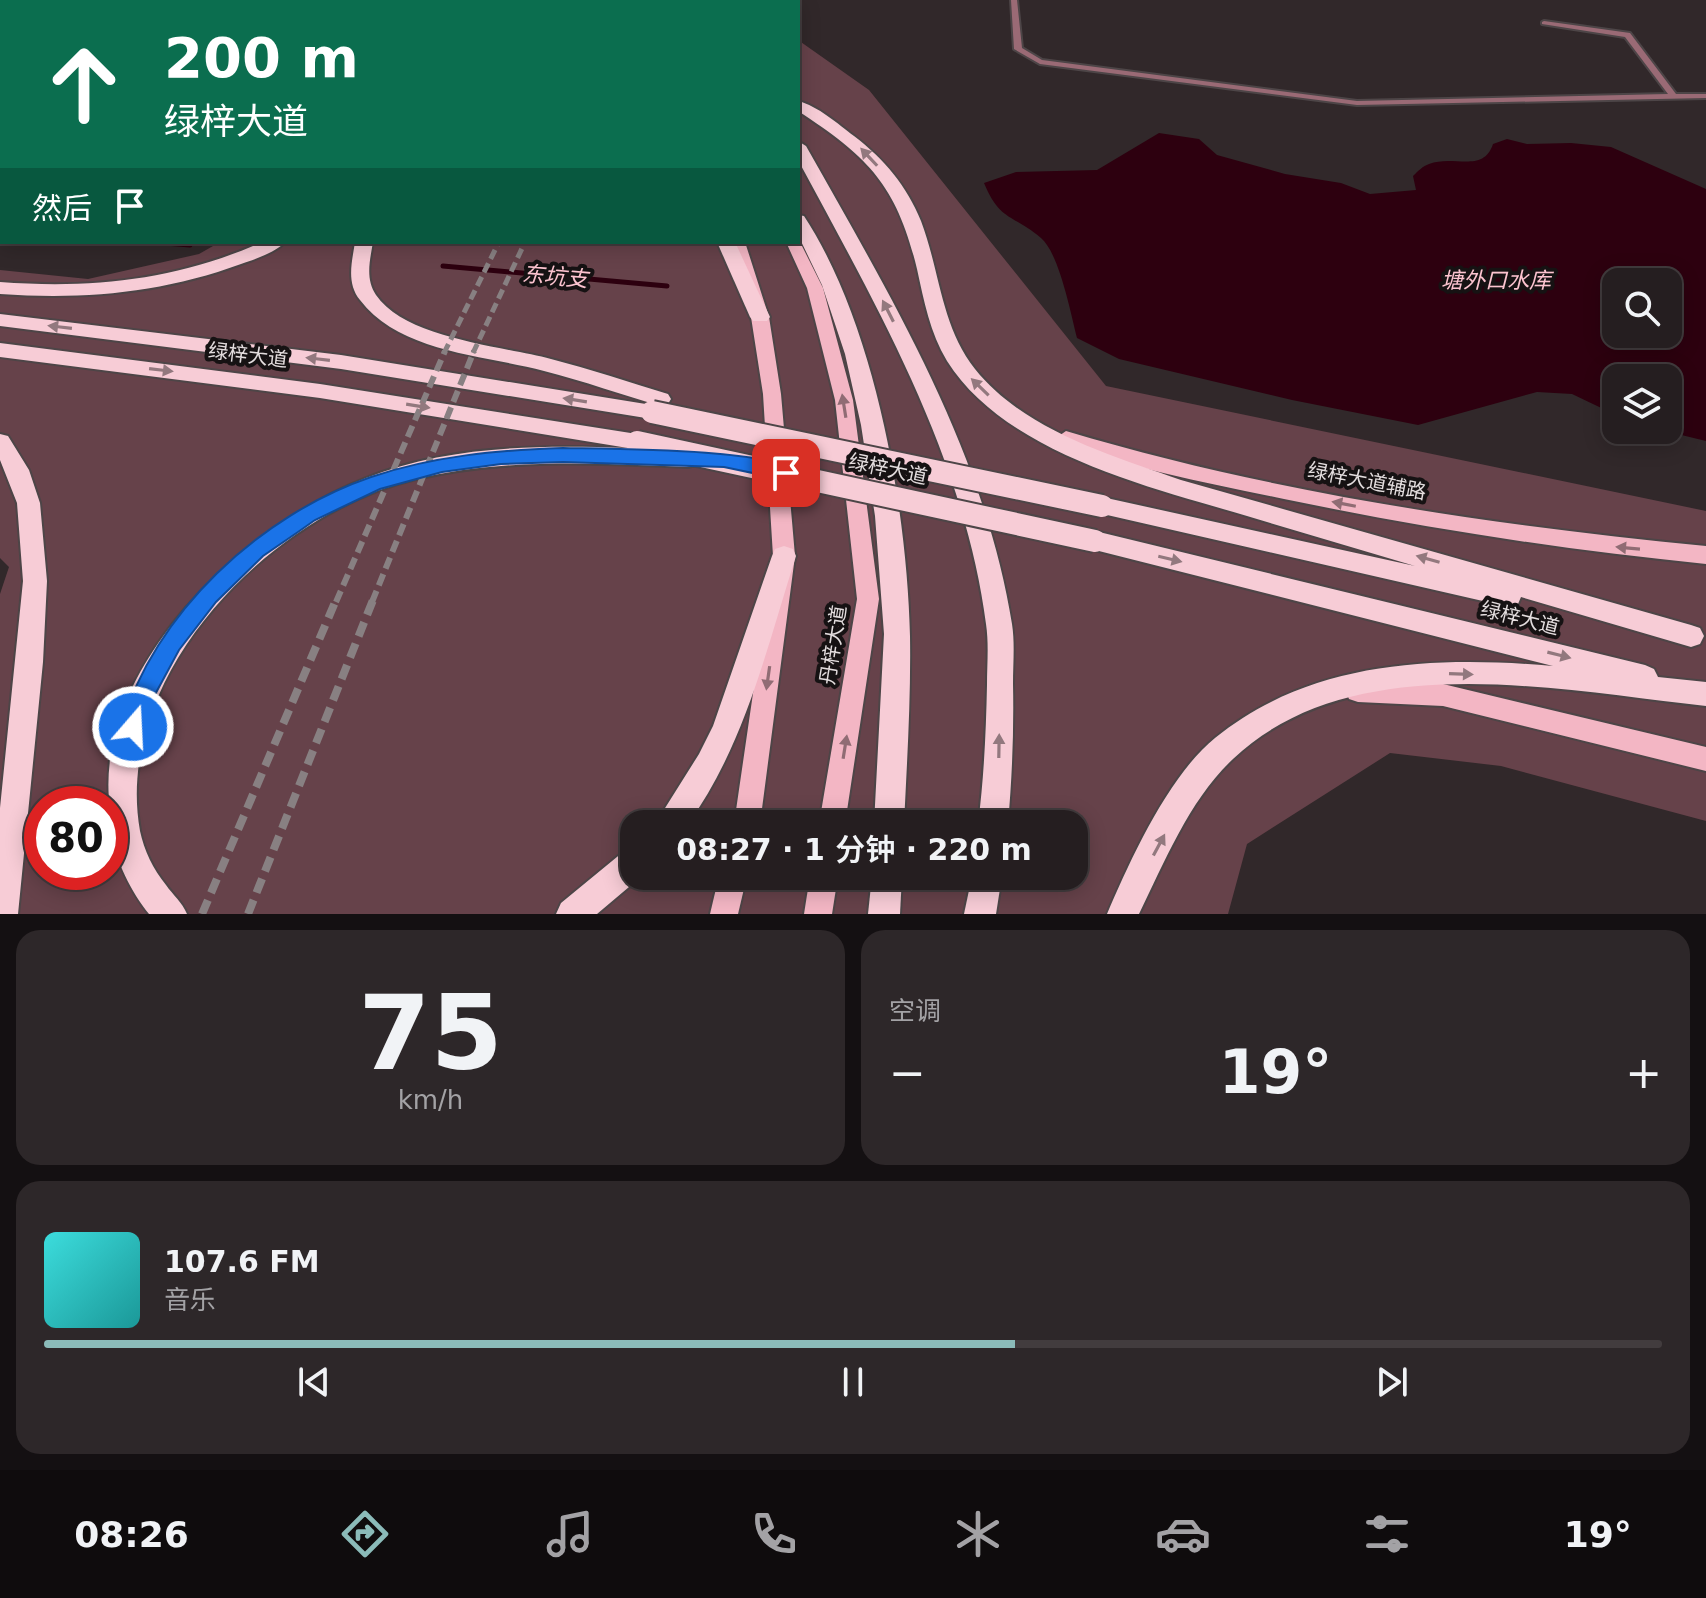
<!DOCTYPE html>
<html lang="zh">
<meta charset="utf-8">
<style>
:root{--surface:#251e20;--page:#2d2729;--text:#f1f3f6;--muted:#a3a2a5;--line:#423c3e;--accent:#8bbbb9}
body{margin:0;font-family:"DejaVu Sans","Noto Sans SC",sans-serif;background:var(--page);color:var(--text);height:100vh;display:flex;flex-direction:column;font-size:30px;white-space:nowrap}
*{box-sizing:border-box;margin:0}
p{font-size:26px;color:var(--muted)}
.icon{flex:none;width:44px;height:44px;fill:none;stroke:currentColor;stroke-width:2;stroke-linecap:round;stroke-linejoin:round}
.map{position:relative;height:914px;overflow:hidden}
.side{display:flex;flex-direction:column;gap:16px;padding:16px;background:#141012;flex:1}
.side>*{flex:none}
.guide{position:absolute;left:0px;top:0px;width:800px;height:244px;box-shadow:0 4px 20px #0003,0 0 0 2px var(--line);background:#0b6e4f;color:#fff;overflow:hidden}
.tools{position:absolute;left:1602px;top:268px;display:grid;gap:16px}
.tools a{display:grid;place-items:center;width:80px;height:80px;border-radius:16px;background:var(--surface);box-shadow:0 4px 20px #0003,0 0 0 2px var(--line);font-size:40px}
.speed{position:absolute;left:24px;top:786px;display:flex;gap:16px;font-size:40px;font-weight:700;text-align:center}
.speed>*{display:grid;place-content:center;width:104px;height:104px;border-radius:50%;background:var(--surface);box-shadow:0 4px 20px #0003,0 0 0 2px var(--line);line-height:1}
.speed .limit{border:12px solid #d22;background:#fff;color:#111}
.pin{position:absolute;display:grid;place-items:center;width:68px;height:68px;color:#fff;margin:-34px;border-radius:16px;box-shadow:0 4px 12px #0006}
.me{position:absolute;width:88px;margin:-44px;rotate:19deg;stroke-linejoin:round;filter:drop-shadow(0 0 6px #0008)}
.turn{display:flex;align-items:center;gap:28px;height:168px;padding:0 32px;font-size:36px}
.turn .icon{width:104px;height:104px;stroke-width:2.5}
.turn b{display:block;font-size:56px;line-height:68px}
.then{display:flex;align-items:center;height:76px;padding:0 32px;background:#0003;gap:16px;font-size:30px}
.big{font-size:60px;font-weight:600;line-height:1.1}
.side .tile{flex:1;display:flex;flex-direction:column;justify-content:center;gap:12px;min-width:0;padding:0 28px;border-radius:24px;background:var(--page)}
.side .dial{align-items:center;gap:0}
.dial b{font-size:104px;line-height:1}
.song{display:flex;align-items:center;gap:24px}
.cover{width:96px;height:96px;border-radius:12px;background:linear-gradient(135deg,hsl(180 70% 55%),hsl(180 70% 35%))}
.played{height:8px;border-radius:4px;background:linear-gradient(90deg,var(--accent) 60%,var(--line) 60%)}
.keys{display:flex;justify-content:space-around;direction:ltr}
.heat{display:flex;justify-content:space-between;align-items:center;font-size:44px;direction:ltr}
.side .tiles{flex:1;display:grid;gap:16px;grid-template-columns:1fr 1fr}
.tile:last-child{grid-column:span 2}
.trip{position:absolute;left:620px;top:810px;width:468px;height:80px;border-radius:24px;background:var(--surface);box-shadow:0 4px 20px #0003,0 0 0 2px var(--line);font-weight:600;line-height:80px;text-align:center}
.tab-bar{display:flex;height:128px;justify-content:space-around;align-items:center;background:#0f0c0d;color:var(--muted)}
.tab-bar .icon{width:56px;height:56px}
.tab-bar .current{color:var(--accent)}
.tab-bar b{font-size:36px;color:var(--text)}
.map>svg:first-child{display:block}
.green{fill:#66424a;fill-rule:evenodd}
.water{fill:#2d000f;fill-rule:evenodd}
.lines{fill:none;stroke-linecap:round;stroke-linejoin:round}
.stream{stroke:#2d000f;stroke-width:5}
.service-casing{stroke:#4d4547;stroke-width:4}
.minor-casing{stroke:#4d4547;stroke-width:4}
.primary-casing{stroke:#4d4547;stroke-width:4}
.trunk-casing{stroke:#4d4547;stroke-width:4}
.path{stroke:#7e7778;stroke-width:3;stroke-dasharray:3 3;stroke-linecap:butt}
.service{fill:#9a6a75;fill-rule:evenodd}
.minor{fill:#9a6a75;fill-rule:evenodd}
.primary{fill:#f3b6c4;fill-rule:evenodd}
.trunk{fill:#f7ccd6;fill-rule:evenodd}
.rail-far2{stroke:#888082;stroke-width:5;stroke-dasharray:10 5;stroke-linecap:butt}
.rail-far1{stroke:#888082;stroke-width:6;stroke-dasharray:12 6;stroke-linecap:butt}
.rail{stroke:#888082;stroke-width:8;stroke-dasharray:15 8;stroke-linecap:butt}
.trunk-bridge-casing{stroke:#4d4547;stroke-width:26;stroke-linecap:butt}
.trunk-bridge{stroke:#f7ccd6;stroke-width:22}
.oneway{fill:#92787e}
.oneway2{fill:#906c74}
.route{fill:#1a73e8;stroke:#114b97;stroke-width:2}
.labels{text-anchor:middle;stroke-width:8;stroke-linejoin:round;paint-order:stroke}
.street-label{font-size:20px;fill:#e3ddde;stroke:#161213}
.water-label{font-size:22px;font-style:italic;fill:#fdc4d0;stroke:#161213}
</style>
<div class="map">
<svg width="1706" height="914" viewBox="0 0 1706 914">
<rect width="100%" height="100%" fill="#31282a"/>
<path class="green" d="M798,40L869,90L1106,386L1706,511V821L1501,766L1390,753L1247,844L1228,914H0V594L9,567L0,558V270L88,279L199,254L220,242H798ZM42,804H110V872H42ZM634,824H1074V876H634Z"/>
<path class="water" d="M1159,133L1199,139L1217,155L1285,174L1341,183L1370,194L1416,190L1413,176C1418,171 1423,166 1429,164C1453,154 1483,174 1493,144L1507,139L1527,144L1571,143L1611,147L1706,189V441L1661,430H1668V378H1616V415L1572,394L1537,392L1418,425L1292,400L1119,359L1077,338C1071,314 1059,253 1041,238C1015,215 1000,222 984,183L1016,172L1097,170ZM1616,282H1668V334H1616Z"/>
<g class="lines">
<g class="stream">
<polyline points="153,242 190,245"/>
<polyline points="443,266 667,286"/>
</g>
<g class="service-casing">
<polygon id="service" points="1011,0 1017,0 1022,48 1042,60 1357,101 1668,94 1625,37 1542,24 1542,22 1544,21 1630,33 1676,94 1706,94 1706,98 1357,105 1040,64 1014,49"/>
</g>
<g class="minor-casing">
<g id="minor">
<polygon points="78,0 88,0 76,2"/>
<polygon points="189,0 200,0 187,2"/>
<polygon points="501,0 511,0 500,2"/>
<polygon points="559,0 569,0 558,2"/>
<polygon points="2,55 2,61 0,62 0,56"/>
<rect x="0" y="94" width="2" height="6"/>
</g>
</g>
<g class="primary-casing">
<g id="primary">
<rect x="637" y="0" width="12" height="2"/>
<polygon points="798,238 823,288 853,400 879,599 845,824 819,824 857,599 835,400 807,288 786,242 798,242"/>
<polygon points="729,242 745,242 769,317 781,394 795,556 760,824 734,824 773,556 763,394 751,317"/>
<path d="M1066,431C1273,493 1491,525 1706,546V564C1564,550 1424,528 1284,499C1208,483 1132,469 1059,443L1056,438Z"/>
<polygon points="1358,680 1443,684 1706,747 1706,771 1443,706 1358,702 1349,699 1346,691 1349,683"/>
<polygon points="719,876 747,876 738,914 710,914"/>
<polygon points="810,876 838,876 832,914 804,914"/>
</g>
</g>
<g class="trunk-casing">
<g id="trunk">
<polygon points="683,0 695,0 696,2 684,2"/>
<path d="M798,101C818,106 838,124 854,136C884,159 907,186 921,221C940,271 941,326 975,369C1024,430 1110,455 1181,480L1691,625L1700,628L1704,636L1700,644L1691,647L1521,597L1518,604L1509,607L1094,512L1090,506L1094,500L1102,497L1415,566C1359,549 1303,533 1247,516C1149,487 1005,453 947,361C930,333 924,301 917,269C897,186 869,157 798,111Z"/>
<path d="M798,141L806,146C891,297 984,450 1012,624C1015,643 1013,664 1013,684C1014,731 1012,778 1008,824H978C984,778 986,731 987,685C987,665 989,644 986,624C964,456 877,307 798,160Z"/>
<path d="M798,215L804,216C875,324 907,508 910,636C911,699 907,761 904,824H874L884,634L875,516L861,425L845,354L822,285L798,235Z"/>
<path d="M262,242H285C275,253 255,259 241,264C162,293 84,300 0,294V282C92,289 177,280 262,242Z"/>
<path d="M355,242H373C370,260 365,279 376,295C406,339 503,346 551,359C590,369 629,382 668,394L671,399L668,404L661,406C622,395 584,381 544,371C485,355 400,353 360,300C346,283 352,262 355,242Z"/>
<polygon points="717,242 735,242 770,317 767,321 753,321 750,317"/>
<polygon points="0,314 341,355 652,405 659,407 663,412 659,417 652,419 341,369 0,326"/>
<path d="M0,343L320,384L637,434L645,436L648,442L640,449L696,453L699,459L696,465L688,467C597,463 505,458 416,479C272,513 112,674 140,831C144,850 153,869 166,885C173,895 182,902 187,914H149C131,892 116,861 111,833C109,825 111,817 110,809C91,668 244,526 366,478C448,445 541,445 628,448L320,398L0,357Z"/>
<polygon points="0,434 8,436 29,470 40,503 47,581 43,662 18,914 0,914 0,808 23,581 17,503 0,460"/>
<path d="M1095,531L1645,665L1654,669L1658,677L1706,682V706C1559,690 1352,646 1233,759C1190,799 1165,861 1139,914H1107C1130,860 1169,775 1215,738C1311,660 1436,656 1553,666L1087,548L1083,541L1087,534Z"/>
<path d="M784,546L793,549L796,556C767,647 745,745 688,824H655L699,754L713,726L772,556L775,549Z"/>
<polygon points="634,848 634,876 642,876 597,914 556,914 561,903 623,852"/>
<polygon points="872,876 902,876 900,914 868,914"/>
<polygon points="972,876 1002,876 996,914 964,914"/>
</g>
</g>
<g class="path">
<polyline points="277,0 312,2"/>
<polyline points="374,2 377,0"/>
</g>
<use href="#service" class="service"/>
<use href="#minor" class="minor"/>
<use href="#primary" class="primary"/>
<use href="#trunk" class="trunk"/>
<g class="rail-far2">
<polyline points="444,353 499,242"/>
<polyline points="473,353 525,242"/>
</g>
<g class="rail-far1">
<polyline points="336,602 445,351"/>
<polyline points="372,602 474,351"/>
</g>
<g class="rail">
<polyline points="202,914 336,600"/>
<polyline points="248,914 373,600"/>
</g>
<g class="trunk-bridge-casing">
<g id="trunk-bridge">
<polyline points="652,412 1102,506"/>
<polyline points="637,442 1095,541"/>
</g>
</g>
<use href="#trunk-bridge" class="trunk-bridge"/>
</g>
<defs><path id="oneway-solid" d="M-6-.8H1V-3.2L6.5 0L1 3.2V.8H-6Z" transform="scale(2)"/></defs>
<g class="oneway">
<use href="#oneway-solid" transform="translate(869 157) rotate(-133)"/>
<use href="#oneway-solid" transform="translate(888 311) rotate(-117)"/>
<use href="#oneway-solid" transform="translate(60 327) rotate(-173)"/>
<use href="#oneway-solid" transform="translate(318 359) rotate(-173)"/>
<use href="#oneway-solid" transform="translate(161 370) rotate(7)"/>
<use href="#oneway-solid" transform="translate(980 387) rotate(-136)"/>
<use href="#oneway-solid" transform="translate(575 400) rotate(-171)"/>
<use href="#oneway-solid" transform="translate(418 406) rotate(9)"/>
<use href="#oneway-solid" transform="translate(1170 559) rotate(13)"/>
<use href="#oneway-solid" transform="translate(1428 559) rotate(-164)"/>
<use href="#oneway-solid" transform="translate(1559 655) rotate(14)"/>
<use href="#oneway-solid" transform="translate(1461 674) rotate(2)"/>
<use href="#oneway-solid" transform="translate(999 746) rotate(-89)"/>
<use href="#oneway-solid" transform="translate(1159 845) rotate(-62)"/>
</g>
<g class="oneway2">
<use href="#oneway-solid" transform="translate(844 406) rotate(-99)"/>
<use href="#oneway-solid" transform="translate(1344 504) rotate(-169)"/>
<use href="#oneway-solid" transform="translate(1628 548) rotate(-175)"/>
<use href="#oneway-solid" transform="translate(768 678) rotate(98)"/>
<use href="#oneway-solid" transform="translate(845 747) rotate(-81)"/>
</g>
<path class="route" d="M563,448C600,449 779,448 795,473L786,480L724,467L563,462L501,464L442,472L380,489L315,520L298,532L263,556L216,602L179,650L151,702L141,735L133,738L125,735L121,727C154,613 260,515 371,477C433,456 498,450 563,448Z"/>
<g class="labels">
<g class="street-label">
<text transform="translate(248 355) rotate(7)" y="7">绿梓大道</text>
<text transform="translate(888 469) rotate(12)" y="7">绿梓大道</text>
<text transform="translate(1367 481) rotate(11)" y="7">绿梓大道辅路</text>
<text transform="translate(1520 618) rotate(14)" y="7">绿梓大道</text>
<text transform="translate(833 645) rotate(-81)" y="7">丹梓大道</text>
</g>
<g class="water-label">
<text transform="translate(555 276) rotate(5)" y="8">东坑支</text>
<text x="1496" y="288">塘外口水库</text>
</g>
</g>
</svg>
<div class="tools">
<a><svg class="icon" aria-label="search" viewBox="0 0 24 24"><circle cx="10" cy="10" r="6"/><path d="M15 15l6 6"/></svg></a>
<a><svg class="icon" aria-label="layers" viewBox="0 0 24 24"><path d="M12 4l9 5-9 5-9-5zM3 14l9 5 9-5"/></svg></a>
</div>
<div class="speed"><div class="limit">80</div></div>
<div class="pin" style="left:786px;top:473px;background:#d93025"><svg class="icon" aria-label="arrive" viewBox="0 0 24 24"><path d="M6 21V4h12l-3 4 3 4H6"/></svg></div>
<svg class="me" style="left:133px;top:727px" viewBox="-20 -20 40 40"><circle r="17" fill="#1a73e8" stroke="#fff" stroke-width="3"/><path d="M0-11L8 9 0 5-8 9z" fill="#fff"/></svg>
<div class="trip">08:27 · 1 分钟 · 220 m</div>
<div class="guide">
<div class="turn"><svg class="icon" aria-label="ahead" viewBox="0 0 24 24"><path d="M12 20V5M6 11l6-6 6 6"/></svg><div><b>200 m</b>绿梓大道</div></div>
<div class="then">然后<svg class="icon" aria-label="arrive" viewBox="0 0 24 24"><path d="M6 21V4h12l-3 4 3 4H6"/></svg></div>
</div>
</div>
<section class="side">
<div class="tiles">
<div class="tile dial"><b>75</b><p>km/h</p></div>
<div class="tile"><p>空调</p>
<div class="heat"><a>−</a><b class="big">19°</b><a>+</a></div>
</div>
<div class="tile">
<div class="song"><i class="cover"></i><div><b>107.6 FM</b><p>音乐</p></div></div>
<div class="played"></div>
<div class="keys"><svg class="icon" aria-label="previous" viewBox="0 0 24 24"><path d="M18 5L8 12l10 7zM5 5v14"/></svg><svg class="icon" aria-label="pause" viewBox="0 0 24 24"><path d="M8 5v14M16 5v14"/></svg><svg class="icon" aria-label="next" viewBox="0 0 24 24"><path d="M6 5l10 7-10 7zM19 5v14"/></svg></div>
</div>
</div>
</section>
<nav class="tab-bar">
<b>08:26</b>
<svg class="icon current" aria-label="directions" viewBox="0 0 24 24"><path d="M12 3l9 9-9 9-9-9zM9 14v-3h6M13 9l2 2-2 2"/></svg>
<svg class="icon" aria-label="music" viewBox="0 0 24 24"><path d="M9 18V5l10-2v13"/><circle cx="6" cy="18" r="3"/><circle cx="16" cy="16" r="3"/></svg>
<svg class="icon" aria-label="phone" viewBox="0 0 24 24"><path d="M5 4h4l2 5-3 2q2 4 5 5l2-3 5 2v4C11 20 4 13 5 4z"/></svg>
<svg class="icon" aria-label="climate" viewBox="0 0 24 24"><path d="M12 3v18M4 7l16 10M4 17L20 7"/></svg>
<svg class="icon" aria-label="car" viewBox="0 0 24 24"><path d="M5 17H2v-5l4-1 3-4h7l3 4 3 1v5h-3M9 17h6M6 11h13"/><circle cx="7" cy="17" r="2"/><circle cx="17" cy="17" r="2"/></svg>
<svg class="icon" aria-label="filters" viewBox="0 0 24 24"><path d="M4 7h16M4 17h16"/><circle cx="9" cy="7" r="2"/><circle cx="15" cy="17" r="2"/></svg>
<b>19°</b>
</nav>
